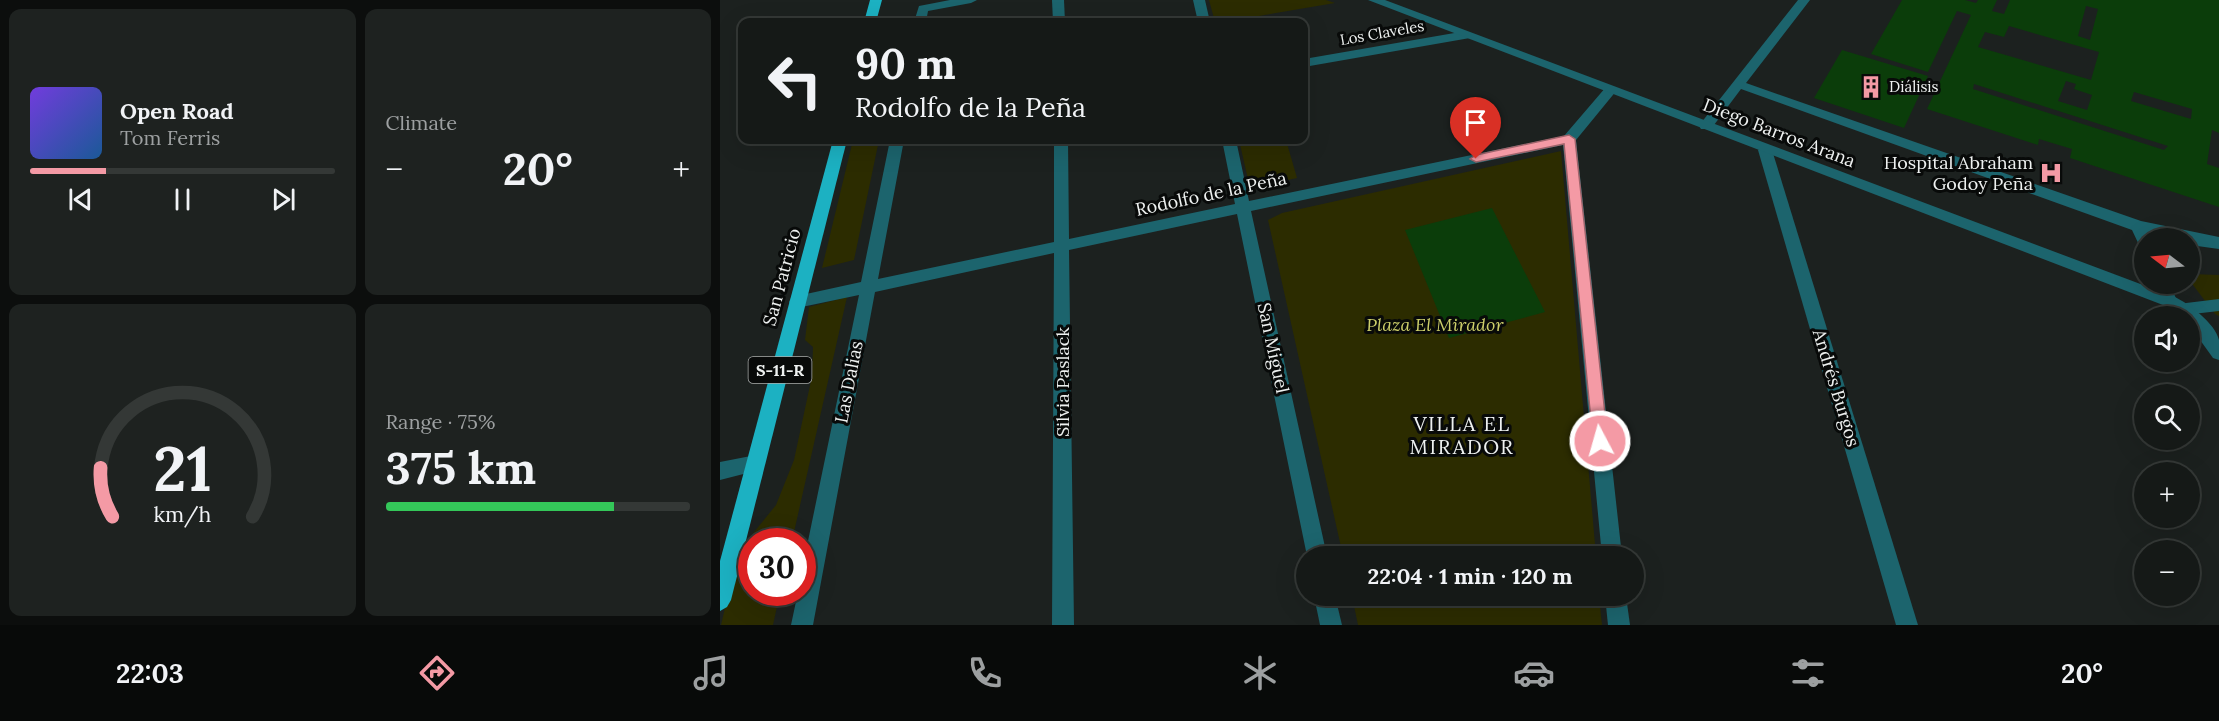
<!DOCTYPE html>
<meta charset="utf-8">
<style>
:root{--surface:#151917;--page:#1e2220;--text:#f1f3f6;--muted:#9da0a1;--line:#343836;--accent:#f49aa5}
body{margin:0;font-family:Lora,serif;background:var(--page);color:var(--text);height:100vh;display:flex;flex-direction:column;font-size:22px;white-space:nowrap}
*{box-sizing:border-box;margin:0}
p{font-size:20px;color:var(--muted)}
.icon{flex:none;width:33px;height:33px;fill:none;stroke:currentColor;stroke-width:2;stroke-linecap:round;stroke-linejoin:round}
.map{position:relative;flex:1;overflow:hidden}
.panel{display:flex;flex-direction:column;gap:9px;padding:9px;background:#0c0e0d;width:720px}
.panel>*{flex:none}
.top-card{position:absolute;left:18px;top:18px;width:570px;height:126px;border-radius:12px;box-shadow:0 6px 24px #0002,0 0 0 2px var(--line);background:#151917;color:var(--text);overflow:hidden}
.needle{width:39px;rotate:286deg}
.fabs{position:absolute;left:1414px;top:228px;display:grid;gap:12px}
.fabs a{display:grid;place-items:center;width:66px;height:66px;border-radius:50%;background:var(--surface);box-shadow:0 6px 24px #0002,0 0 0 2px var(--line);font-size:30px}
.speed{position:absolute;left:18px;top:528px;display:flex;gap:12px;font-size:30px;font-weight:700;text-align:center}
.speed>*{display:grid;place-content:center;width:78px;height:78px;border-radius:50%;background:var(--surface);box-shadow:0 6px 24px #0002,0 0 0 2px var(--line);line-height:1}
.speed .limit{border:9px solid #d22;background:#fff;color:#111}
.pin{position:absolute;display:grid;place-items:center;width:51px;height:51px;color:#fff;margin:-62px -26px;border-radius:50% 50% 50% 0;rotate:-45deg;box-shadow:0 0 6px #0007}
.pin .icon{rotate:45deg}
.me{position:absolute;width:66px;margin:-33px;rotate:354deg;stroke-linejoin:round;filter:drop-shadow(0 0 4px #0008)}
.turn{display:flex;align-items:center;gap:21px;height:126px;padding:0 18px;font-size:27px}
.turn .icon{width:78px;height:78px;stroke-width:2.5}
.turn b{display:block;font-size:42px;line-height:51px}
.big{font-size:45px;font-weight:700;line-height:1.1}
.panel .tile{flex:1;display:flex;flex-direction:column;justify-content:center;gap:9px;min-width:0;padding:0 21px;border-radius:12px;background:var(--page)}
.panel .dial{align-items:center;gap:0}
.dial svg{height:156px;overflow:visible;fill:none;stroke:var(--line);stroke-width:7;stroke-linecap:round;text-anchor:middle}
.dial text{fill:var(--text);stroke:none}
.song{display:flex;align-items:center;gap:18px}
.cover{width:72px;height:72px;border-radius:9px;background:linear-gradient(135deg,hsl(260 70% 55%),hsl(210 70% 35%))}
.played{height:6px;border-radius:3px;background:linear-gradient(90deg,var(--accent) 25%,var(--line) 25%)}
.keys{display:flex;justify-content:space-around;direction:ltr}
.heat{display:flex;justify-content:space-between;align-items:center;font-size:33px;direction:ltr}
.charge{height:9px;border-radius:4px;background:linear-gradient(90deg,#34c759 75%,var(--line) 0)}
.panel .tiles{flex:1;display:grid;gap:9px;grid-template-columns:repeat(2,1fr)}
.trip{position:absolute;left:576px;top:546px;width:348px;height:60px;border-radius:30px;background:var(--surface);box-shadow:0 6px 24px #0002,0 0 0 2px var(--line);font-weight:700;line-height:60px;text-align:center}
.tab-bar{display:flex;height:96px;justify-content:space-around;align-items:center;background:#080a09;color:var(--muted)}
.tab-bar .icon{width:42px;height:42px}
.tab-bar .current{color:var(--accent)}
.tab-bar b{font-size:27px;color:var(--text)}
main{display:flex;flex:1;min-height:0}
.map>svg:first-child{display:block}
.green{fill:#2c2c00}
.building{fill:#0b3d0a;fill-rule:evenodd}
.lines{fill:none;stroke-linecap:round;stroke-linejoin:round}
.service{fill:#1c646d;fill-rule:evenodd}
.minor{fill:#1c646d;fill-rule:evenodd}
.tertiary{fill:#1c646d;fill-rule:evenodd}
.trunk{fill:#1cb1c2;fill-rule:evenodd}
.route{fill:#f49aa5;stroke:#9f646b;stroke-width:1.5}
.labels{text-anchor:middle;stroke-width:6;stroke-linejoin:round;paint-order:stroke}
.far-street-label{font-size:15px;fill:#eef1f0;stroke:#080a09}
.far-poi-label{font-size:15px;fill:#eef1f0;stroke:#080a09;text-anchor:start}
.shield{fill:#080a09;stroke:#a9acab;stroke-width:1.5}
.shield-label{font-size:16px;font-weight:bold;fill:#eef1f0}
.street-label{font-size:18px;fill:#eef1f0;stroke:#080a09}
.poi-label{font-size:18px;fill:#eef1f0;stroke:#080a09;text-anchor:end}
.park-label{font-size:18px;font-style:italic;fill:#cdcf6a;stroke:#080a09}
.neighbourhood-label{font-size:20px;letter-spacing:1.5px;fill:#eef1f0;stroke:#080a09}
</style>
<main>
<section class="panel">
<div class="tiles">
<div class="tile">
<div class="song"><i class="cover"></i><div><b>Open Road</b><p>Tom Ferris</p></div></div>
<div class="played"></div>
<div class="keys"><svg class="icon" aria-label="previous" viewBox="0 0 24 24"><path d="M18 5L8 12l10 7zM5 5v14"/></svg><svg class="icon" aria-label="pause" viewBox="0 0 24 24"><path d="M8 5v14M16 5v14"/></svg><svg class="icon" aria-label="next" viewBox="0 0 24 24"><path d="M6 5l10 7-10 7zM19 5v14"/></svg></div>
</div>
<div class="tile"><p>Climate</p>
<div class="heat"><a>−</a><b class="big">20°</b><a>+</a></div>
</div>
<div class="tile dial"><svg viewBox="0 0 100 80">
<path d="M14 69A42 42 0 1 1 86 69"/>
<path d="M14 69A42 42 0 0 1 8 44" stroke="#f49aa5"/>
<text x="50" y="56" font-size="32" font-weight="700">21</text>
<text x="50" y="72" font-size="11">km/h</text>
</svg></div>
<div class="tile"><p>Range · 75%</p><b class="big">375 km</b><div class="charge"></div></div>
</div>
</section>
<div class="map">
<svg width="1499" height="625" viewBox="0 0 1499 625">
<rect width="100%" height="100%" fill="#1c211f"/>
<g class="green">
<polygon points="489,0 606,0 615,3 533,17 534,22 495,22"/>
<polygon points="133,140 159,140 134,260 102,268"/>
<polygon points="519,140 566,140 577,178 530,188"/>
<polygon points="841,151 876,556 623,556 548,220 562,213"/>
<polygon points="1470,274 1499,275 1499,316 1495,314 1470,281"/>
<polygon points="127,297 72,541 32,542 32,592 60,593 53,625 1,625 18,552 56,505 74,460 92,376 93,347 85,340 89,307"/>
<polygon points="632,596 879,596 882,625 638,625"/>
</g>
<g class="building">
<path d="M1182,0H1245L1256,3L1258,0H1277L1272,11L1284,14L1290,0H1499V133L1492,130L1487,164L1499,168V207L1350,158L1352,149L1319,139L1318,145L1207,109L1251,15L1237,11L1208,72L1151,54ZM1366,6L1378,9L1370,40L1358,36ZM1289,26L1379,52L1371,80L1258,47L1265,32L1284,37ZM1346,81L1356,84L1354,89L1372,95L1367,110L1338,101ZM1254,84L1448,146L1444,150L1253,89ZM1414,92L1472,109L1471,119L1411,101Z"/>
<polygon points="1122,50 1208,76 1184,128 1094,98"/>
<polygon points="772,208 825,312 729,338 685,230"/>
</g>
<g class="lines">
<g class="service">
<polygon points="1078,0 1090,0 1026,83 1421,221 1499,237 1499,249 1470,245 1470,238 1448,238 1429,234 1431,238 1425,238 1425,249 1420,247 1412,230 1021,89 991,129 981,129 979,126 981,123"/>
<polygon points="1434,284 1450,284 1457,301 1455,305 1449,307 1443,305"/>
<polygon points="36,455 43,457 45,463 43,469 0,480 0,462"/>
</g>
<g class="minor">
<polygon points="230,0 257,0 251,3 208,11 206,22 194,22 199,6"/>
<polygon points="332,0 344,0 345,22 333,22"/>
<polygon points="473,0 485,0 490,22 478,22"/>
<polygon points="746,31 752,35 750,38 584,67 584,59"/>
<polygon points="891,86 897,90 856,140 902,556 882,556 843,145 531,211 607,556 587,556 517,214 349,250 354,625 332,625 334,253 155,292 93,625 71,625 78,592 82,592 82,570 139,295 77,308 71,306 69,302 71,298 77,296 141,282 170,140 184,140 158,279 334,242 334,140 348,140 349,239 515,204 502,140 516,140 529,201 844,136 886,87"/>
<polygon points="1045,145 1052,150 1198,625 1176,625 1038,150"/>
<polygon points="1499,299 1499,311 1464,315 1458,314 1456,309 1458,304"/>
<polygon points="594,596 615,596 622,625 600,625"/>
<polygon points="885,596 906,596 910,625 888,625"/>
</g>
<path class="tertiary" d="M648,0H665L1455,297C1469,304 1495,323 1499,340C1499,346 1499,354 1499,360L1493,358L1470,326V316H1461L1443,305Z"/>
<g class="trunk">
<polygon points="150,0 162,0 156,22 144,22"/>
<polygon points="113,140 127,140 11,600 7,607 0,611 0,561"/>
</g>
</g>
<polygon class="route" points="849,135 855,139 888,441 886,445 880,447 875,445 873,441 844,144 756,162 750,159 756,155"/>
<defs>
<g id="building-bare" transform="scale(1.8)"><path d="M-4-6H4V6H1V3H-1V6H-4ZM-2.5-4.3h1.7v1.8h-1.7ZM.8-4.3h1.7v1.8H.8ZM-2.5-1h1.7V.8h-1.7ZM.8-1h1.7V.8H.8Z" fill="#f49aa5" stroke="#080a09" stroke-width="2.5" paint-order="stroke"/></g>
<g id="hospital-bare" transform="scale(1.8)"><path d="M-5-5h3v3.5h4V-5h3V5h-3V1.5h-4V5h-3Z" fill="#f49aa5" stroke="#080a09" stroke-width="2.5" paint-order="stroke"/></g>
</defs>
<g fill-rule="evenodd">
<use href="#building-bare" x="1151" y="87"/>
<use href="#hospital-bare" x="1331" y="173"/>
</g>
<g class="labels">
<g class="far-street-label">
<text transform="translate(662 33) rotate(-10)" y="5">Los Claveles</text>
</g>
<g class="far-poi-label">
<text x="1169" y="92">Diálisis</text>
</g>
<rect class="shield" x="28.5" y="357" width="63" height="26" rx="4.5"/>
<g class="shield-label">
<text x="60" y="376">S-11-R</text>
</g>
<g class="street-label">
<text transform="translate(1059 133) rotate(21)" y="6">Diego Barros Arana</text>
<text transform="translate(491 194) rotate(-12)" y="6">Rodolfo de la Peña</text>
<text transform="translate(62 277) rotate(-75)" y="6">San Patricio</text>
<text transform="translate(553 348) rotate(78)" y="6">San Miguel</text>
<text transform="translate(129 382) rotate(-79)" y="6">Las Dalias</text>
<text transform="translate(343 382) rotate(-90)" y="6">Silvia Paslack</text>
<text transform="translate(1116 388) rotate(73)" y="6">Andrés Burgos</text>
</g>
<g class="poi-label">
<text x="1313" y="169">Hospital Abraham<tspan x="1313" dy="21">Godoy Peña</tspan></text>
</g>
<g class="park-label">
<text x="715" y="331">Plaza El Mirador</text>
</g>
<g class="neighbourhood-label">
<text x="742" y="431">VILLA EL<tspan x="742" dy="23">MIRADOR</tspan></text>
</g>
</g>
</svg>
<div class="fabs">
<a><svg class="needle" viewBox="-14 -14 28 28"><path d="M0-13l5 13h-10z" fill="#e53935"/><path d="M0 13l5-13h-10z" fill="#9da0a1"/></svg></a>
<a><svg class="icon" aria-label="sound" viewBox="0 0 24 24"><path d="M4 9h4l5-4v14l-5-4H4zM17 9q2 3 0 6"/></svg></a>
<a><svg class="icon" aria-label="search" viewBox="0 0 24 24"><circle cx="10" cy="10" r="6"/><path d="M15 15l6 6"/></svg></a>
<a>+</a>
<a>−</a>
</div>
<div class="speed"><div class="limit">30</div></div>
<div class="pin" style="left:756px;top:159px;background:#d93025"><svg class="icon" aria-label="arrive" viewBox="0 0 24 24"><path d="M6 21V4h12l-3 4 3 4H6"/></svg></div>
<svg class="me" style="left:880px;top:441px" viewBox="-20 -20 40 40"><circle r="17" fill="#f49aa5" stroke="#fff" stroke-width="3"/><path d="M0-11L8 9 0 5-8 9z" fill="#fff"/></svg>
<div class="trip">22:04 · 1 min · 120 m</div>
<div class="top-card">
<div class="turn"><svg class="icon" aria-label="left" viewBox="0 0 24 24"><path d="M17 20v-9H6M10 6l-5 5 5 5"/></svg><div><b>90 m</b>Rodolfo de la Peña</div></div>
</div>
</div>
</main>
<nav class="tab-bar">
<b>22:03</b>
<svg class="icon current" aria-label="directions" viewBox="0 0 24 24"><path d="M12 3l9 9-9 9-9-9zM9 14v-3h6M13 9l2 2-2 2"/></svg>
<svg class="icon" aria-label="music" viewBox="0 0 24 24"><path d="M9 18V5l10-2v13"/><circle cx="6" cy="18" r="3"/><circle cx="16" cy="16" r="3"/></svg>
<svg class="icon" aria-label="phone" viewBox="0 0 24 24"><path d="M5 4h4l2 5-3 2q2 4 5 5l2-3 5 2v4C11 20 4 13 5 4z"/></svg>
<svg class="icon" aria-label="climate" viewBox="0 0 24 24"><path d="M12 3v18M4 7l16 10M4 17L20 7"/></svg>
<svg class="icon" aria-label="car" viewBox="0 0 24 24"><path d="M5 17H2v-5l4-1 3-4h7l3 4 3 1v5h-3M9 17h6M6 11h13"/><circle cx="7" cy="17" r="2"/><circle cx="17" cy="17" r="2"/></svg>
<svg class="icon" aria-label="filters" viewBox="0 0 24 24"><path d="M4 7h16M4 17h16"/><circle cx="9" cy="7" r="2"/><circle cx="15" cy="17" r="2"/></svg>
<b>20°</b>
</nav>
